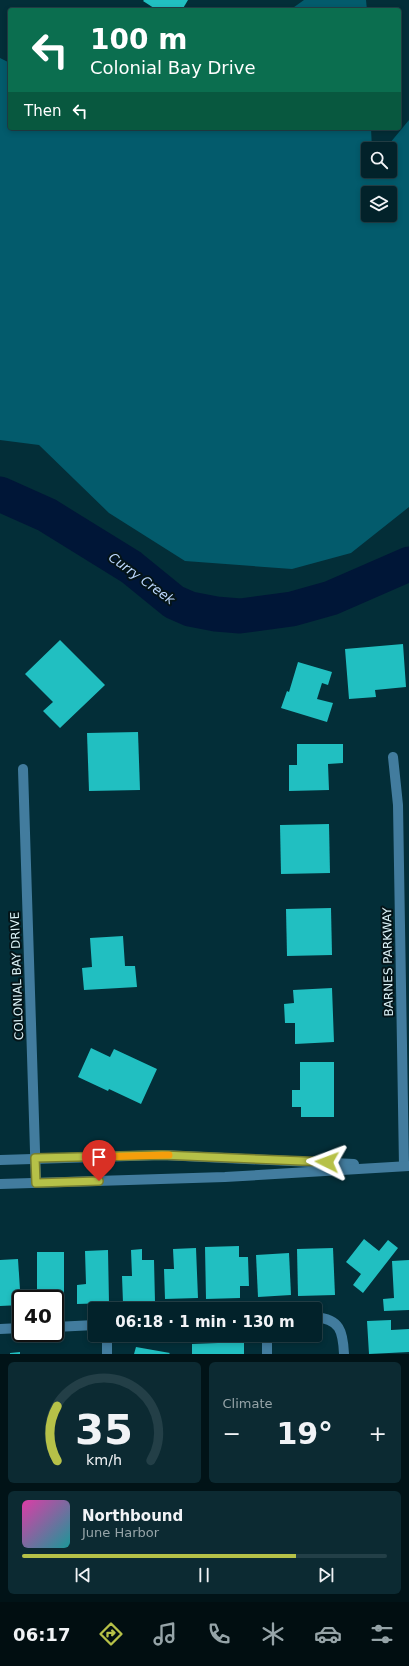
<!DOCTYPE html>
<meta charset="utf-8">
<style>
:root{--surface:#02222a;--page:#0c2a32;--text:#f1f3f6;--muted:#96a4a8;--line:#233f47;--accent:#b6c148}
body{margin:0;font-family:"DejaVu Sans",sans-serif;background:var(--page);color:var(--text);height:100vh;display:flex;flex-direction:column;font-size:15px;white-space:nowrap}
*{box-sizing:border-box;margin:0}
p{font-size:13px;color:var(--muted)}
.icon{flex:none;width:22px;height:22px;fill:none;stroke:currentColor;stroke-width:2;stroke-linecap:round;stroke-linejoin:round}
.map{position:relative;height:1354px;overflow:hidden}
.side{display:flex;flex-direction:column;gap:8px;padding:8px;background:#011317;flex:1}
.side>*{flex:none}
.banner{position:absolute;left:8px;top:8px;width:393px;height:122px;border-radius:4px;box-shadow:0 2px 6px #0003,0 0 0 1px var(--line);background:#0b6e4f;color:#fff;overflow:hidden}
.fabs{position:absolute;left:361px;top:142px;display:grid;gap:8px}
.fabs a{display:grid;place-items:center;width:36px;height:36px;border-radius:4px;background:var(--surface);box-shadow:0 2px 6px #0003,0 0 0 1px var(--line);font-size:20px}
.speed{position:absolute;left:12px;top:1290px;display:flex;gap:8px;font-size:20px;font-weight:700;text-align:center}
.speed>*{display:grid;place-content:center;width:52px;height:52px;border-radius:50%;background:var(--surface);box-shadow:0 2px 6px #0003,0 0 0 1px var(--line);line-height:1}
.speed .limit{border:2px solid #111;border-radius:6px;background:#fff;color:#111}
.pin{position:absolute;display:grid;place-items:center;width:34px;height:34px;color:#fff;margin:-41px -17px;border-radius:50% 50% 50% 0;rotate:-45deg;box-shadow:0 0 4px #0007}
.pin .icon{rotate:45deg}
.me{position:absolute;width:44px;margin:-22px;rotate:273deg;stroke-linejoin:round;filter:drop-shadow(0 0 3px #0008)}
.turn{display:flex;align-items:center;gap:14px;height:84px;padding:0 16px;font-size:18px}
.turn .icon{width:52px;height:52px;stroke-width:2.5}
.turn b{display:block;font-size:28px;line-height:34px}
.then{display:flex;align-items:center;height:38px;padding:0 16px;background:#0003;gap:8px;font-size:15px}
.big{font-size:30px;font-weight:700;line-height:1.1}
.side .widget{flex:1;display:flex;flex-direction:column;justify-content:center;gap:6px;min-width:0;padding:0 14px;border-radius:6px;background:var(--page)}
.side .dial{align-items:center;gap:0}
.dial svg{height:104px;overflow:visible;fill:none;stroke:var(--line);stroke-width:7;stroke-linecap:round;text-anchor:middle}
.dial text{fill:var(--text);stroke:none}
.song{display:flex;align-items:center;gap:12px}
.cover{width:48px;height:48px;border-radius:6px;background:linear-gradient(135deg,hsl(320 70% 55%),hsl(180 70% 35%))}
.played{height:4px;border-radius:2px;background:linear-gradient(90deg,var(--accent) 75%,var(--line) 75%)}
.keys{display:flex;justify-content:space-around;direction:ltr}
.heat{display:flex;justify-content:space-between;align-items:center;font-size:22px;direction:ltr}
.side .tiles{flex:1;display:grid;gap:8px;grid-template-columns:1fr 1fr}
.widget:last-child{grid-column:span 2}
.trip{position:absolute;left:88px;top:1302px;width:234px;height:40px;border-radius:4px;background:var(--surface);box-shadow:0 2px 6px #0003,0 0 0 1px var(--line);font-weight:700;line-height:40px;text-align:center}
.tab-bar{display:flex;height:64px;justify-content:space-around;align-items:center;background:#010e11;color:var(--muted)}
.tab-bar .icon{width:28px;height:28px}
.tab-bar .active{color:var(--accent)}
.tab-bar b{font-size:18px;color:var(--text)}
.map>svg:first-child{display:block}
.green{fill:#035b6c;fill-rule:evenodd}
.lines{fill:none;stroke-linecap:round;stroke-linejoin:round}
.river{stroke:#001637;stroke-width:35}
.building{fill:#21bfc1}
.minor{stroke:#427c9e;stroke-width:10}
.route-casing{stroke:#767d2f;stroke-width:10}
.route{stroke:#b6c148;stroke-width:7}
.slow{stroke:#f59e0b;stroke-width:7}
.labels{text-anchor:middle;stroke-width:4;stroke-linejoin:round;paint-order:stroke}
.street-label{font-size:12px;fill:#def4f9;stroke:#041418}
.water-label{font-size:13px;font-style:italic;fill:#bdd8fe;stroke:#041418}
</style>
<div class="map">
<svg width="409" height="1354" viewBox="0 0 409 1354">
<rect width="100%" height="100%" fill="#032e38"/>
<g class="green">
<polygon points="304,0 366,0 367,10 290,10"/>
<path d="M0,58L10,63V128H371L372,149H368V171H390V149H385L409,120V507L351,553L292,569L185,561L109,513L39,445L0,440ZM368,193H390V215H368Z"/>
</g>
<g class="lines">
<polyline class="river" points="0,494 47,515 131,567 174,602 190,609 216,614 240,616 292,609 331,598 409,564"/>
</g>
<g class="building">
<polygon points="144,0 188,0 182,10 157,10 143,1"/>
<polygon points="60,640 105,685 60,728 43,711 53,702 25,674"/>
<polygon points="403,644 406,687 375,690 376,697 349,699 345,649"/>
<polygon points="298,662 332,672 328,685 322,683 317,699 333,703 327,722 281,708 287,691 289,692"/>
<polygon points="138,732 140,790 89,791 87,733"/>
<polygon points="297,744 343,744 343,763 328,764 329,790 289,791 289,765 297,765"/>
<polygon points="329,824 330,873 281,874 280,825"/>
<polygon points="331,908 332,955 287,956 286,909"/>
<polygon points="123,936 125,966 135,966 137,987 84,990 82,968 92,967 90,938"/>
<polygon points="332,988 334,1042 295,1044 295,1023 285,1023 284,1004 294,1003 293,990"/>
<polygon points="91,1048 110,1057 114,1049 157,1069 141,1104 109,1089 108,1091 78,1077"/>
<polygon points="300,1062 334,1062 334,1117 301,1117 301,1107 292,1107 292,1090 300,1090"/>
<polygon points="364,1239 379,1251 388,1240 398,1248 363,1293 353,1285 361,1274 346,1262"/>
<polygon points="239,1246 239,1257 248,1257 249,1286 240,1286 240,1298 206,1299 205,1247"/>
<polygon points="196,1248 198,1298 165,1299 164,1269 174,1269 173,1249"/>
<polygon points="333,1248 335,1295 298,1296 297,1249"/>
<polygon points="142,1249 142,1260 154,1260 155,1302 123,1303 122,1276 132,1276 131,1250"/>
<polygon points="108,1250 109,1303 77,1304 77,1285 86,1284 85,1251"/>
<polygon points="37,1252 64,1252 64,1305 55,1305 55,1299 37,1299"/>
<polygon points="289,1253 291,1295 258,1297 256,1255"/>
<polygon points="18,1259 21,1305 0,1306 0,1260"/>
<polygon points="409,1260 409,1310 384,1311 383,1299 394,1298 392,1261"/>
<polygon points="391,1320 391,1330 409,1329 409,1352 369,1354 367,1321"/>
<polygon points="244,1342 244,1354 192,1354 192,1344"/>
<polygon points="136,1347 170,1353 169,1354 134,1354"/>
<polygon points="20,1352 20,1354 10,1354 10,1353"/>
</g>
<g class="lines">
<g class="minor">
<polyline points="393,757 398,805 404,1166"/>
<polyline points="23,769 36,1183"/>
<polyline points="0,1160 162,1155 354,1164"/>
<polyline points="0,1184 225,1177 409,1166"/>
<path d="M315,1317C340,1319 343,1331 344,1354"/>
<polyline points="55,1327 95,1325"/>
<polyline points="0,1329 21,1328"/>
<polyline points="267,1335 267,1354"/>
<polyline points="107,1354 107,1335"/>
</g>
</g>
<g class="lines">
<g class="route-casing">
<polyline id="route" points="99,1181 36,1183 35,1158 162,1155 327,1162"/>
</g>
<use href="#route" class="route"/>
<polyline class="slow" points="93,1157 169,1155"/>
</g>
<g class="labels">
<g class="street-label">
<text transform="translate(388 962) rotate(-91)" y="4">BARNES PARKWAY</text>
<text transform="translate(17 976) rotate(-92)" y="4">COLONIAL BAY DRIVE</text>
</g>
<g class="water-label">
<text transform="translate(142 578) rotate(36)" y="5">Curry Creek</text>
</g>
</g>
</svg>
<div class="fabs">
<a><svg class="icon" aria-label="search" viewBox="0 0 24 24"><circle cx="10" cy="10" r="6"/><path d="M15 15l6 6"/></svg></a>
<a><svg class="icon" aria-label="layers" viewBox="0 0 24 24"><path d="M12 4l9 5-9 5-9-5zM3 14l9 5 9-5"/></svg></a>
</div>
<div class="speed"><div class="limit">40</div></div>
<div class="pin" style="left:99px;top:1181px;background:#d93025"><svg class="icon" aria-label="arrive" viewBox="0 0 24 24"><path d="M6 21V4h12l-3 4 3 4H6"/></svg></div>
<svg class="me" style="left:327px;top:1162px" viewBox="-20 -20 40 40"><path d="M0-17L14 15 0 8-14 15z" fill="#b6c148" stroke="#fff" stroke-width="4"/></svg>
<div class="trip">06:18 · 1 min · 130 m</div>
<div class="banner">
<div class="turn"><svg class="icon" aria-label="left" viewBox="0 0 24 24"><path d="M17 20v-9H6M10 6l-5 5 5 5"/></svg><div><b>100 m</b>Colonial Bay Drive</div></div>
<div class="then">Then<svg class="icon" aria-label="left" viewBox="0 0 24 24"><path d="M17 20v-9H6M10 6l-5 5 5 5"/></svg></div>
</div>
</div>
<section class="side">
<div class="tiles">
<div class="widget dial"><svg viewBox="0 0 100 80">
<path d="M14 69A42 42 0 1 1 86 69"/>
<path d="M14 69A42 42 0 0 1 14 27" stroke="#b6c148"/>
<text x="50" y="56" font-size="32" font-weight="700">35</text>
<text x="50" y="72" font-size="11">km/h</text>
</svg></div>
<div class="widget"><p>Climate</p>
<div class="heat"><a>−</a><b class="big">19°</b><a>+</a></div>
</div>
<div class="widget">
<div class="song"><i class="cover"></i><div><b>Northbound</b><p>June Harbor</p></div></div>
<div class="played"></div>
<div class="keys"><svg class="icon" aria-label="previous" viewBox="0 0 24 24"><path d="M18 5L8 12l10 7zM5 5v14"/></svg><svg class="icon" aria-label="pause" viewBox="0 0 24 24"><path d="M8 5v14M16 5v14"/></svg><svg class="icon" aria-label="next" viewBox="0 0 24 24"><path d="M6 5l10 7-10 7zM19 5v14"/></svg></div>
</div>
</div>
</section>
<nav class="tab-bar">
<b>06:17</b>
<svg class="icon active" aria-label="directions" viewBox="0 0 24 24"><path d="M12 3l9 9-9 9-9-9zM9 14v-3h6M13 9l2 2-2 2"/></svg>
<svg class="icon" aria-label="music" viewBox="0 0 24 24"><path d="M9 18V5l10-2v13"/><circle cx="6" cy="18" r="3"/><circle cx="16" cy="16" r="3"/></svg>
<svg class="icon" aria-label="phone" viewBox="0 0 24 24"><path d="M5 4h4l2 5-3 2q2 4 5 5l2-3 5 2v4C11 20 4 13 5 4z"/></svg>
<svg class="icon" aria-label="climate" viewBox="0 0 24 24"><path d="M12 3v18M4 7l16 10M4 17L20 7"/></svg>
<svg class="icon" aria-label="car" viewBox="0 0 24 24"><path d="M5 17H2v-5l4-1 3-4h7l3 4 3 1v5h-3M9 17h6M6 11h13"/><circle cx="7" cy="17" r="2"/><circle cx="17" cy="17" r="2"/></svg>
<svg class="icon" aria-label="filters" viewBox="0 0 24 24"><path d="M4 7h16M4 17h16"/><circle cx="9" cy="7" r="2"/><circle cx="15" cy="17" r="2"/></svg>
</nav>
